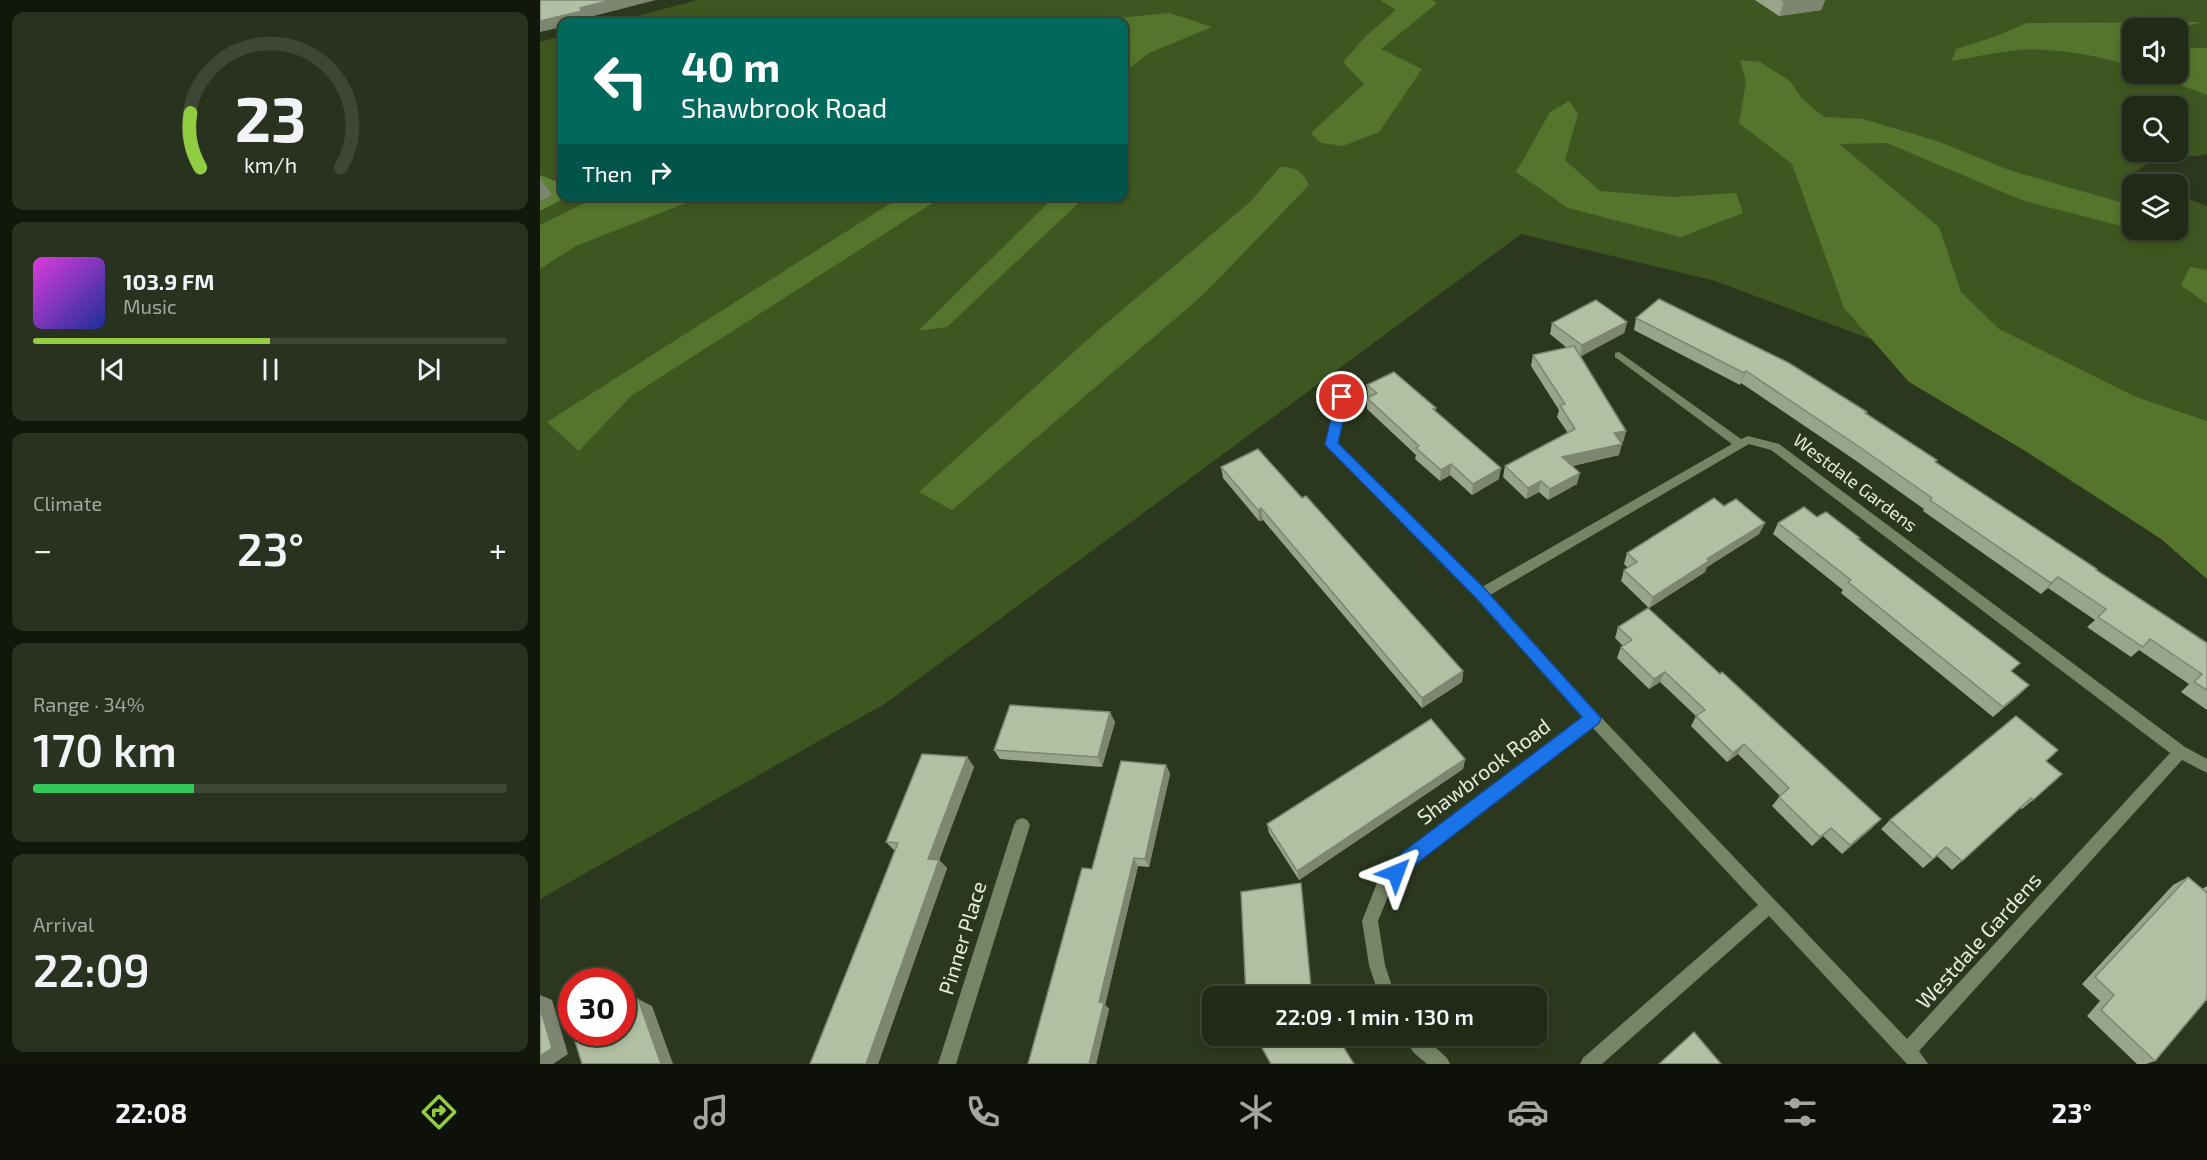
<!DOCTYPE html>
<meta charset="utf-8">
<style>
:root{--surface:#212a16;--page:#29321f;--text:#f1f3f6;--muted:#a2a7a1;--line:#3e4635;--accent:#91cd40}
body{margin:0;font-family:"Exo 2",sans-serif;background:var(--page);color:var(--text);height:100vh;display:flex;flex-direction:column;font-size:22px;white-space:nowrap}
*{box-sizing:border-box;margin:0}
p{font-size:20px;color:var(--muted)}
.icon{flex:none;width:33px;height:33px;fill:none;stroke:currentColor;stroke-width:2;stroke-linecap:round;stroke-linejoin:round}
.map{position:relative;flex:1;overflow:hidden}
.details{display:flex;flex-direction:column;gap:12px;padding:12px;background:#12170c;width:540px}
.details>*{flex:none}
.guide{position:absolute;left:18px;top:18px;width:570px;height:183px;border-radius:12px;box-shadow:0 3px 9px #0003,0 0 0 2px var(--line);background:#00695c;color:#fff;overflow:hidden}
.controls{position:absolute;left:1582px;top:18px;display:grid;gap:12px}
.controls a{display:grid;place-items:center;width:66px;height:66px;border-radius:12px;background:var(--surface);box-shadow:0 3px 9px #0003,0 0 0 2px var(--line);font-size:30px}
.speed{position:absolute;left:18px;top:968px;display:flex;gap:12px;font-size:30px;font-weight:700;text-align:center}
.speed>*{display:grid;place-content:center;width:78px;height:78px;border-radius:50%;background:var(--surface);box-shadow:0 3px 9px #0003,0 0 0 2px var(--line);line-height:1}
.speed .limit{border:9px solid #d22;background:#fff;color:#111}
.pin{position:absolute;display:grid;place-items:center;width:51px;height:51px;color:#fff;margin:-26px;border:3px solid #fff;border-radius:50%;box-shadow:0 2px 6px #0007}
.me{position:absolute;width:66px;margin:-33px;rotate:44deg;stroke-linejoin:round;filter:drop-shadow(0 0 4px #0008)}
.turn{display:flex;align-items:center;gap:21px;height:126px;padding:0 24px;font-size:27px}
.turn .icon{width:78px;height:78px;stroke-width:2.5}
.turn b{display:block;font-size:42px;line-height:51px}
.then{display:flex;align-items:center;height:57px;padding:0 24px;background:#0003;gap:12px;font-size:22px}
.big{font-size:45px;font-weight:600;line-height:1.1}
.details .tile{flex:1;display:flex;flex-direction:column;justify-content:center;gap:9px;min-width:0;padding:0 21px;border-radius:12px;background:var(--page)}
.details .dial{align-items:center;gap:0}
.dial svg{height:156px;overflow:visible;fill:none;stroke:var(--line);stroke-width:7;stroke-linecap:round;text-anchor:middle}
.dial text{fill:var(--text);stroke:none}
.song{display:flex;align-items:center;gap:18px}
.cover{width:72px;height:72px;border-radius:9px;background:linear-gradient(135deg,hsl(300 70% 55%),hsl(230 70% 35%))}
.played{height:6px;border-radius:3px;background:linear-gradient(90deg,var(--accent) 50%,var(--line) 50%)}
.keys{display:flex;justify-content:space-around;direction:ltr}
.heat{display:flex;justify-content:space-between;align-items:center;font-size:33px;direction:ltr}
.charge{height:9px;border-radius:4px;background:linear-gradient(90deg,#34c759 34%,var(--line) 0)}
.trip{position:absolute;left:662px;top:986px;width:345px;height:60px;border-radius:12px;background:var(--surface);box-shadow:0 3px 9px #0003,0 0 0 2px var(--line);font-weight:600;line-height:60px;text-align:center}
.menu{display:flex;height:96px;justify-content:space-around;align-items:center;background:#0d1109;color:var(--muted)}
.menu .icon{width:42px;height:42px}
.menu .active{color:var(--accent)}
.menu b{font-size:27px;color:var(--text)}
main{display:flex;flex:1;min-height:0}
.map>svg:first-child{display:block}
.green{fill:#3e5721;fill-rule:evenodd}
.forest{fill:#54752b}
.water{fill:#608138}
.lines{fill:none;stroke-linecap:round;stroke-linejoin:round}
.street{fill:#758566;fill-rule:evenodd}
.wall{fill:#98a58b}
.shaded-wall{fill:#7c8671}
.building{fill:#b1c0a2;stroke:#7c8671;stroke-width:1.5}
.route{fill:#1a73e8;stroke:#114b97;stroke-width:1.5}
.labels{text-anchor:middle;stroke-width:6;stroke-linejoin:round;paint-order:stroke}
.street-label{font-size:18px;fill:#e5eede;stroke:#2c381e}
.near-street-label{font-size:21px;fill:#e5eede;stroke:#2c381e}
</style>
<main>
<section class="details">
<div class="tile dial"><svg viewBox="0 0 100 80">
<path d="M14 69A42 42 0 1 1 86 69"/>
<path d="M14 69A42 42 0 0 1 9 41" stroke="#91cd40"/>
<text x="50" y="56" font-size="32" font-weight="700">23</text>
<text x="50" y="72" font-size="11">km/h</text>
</svg></div>
<div class="tile">
<div class="song"><i class="cover"></i><div><b>103.9 FM</b><p>Music</p></div></div>
<div class="played"></div>
<div class="keys"><svg class="icon" aria-label="previous" viewBox="0 0 24 24"><path d="M18 5L8 12l10 7zM5 5v14"/></svg><svg class="icon" aria-label="pause" viewBox="0 0 24 24"><path d="M8 5v14M16 5v14"/></svg><svg class="icon" aria-label="next" viewBox="0 0 24 24"><path d="M6 5l10 7-10 7zM19 5v14"/></svg></div>
</div>
<div class="tile"><p>Climate</p>
<div class="heat"><a>−</a><b class="big">23°</b><a>+</a></div>
</div>
<div class="tile"><p>Range · 34%</p><b class="big">170 km</b><div class="charge"></div></div>
<div class="tile"><p>Arrival</p><b class="big">22:09</b></div>
</section>
<div class="map">
<svg width="1667" height="1064" viewBox="0 0 1667 1064">
<rect width="100%" height="100%" fill="#2c381e"/>
<path class="green" d="M158,0H1667V154L1657,156H1621L1586,177L1607,184H1593V230H1638V195L1667,206V501L1465,389L1172,280L981,234L346,703L0,899V42L22,36V196H584V22H74ZM1593,28H1638V74H1593ZM1593,106H1638V152H1593Z"/>
<g class="forest">
<polygon points="840,0 892,0 897,3 841,49 882,69 839,132 803,146 781,143 771,133 824,84 803,62 825,37 856,10"/>
<polygon points="630,13 672,27 609,53 584,72 584,22 535,22"/>
<path d="M1663,22L1638,28H1593V67C1568,58 1532,51 1505,50C1475,47 1442,56 1412,61L1416,49L1454,37L1487,23Z"/>
<polygon points="1638,48 1667,48 1667,95 1610,74 1638,74"/>
<polygon points="1200,60 1220,62 1250,81 1262,99 1284,117 1323,119 1397,141 1469,170 1593,206 1593,229 1484,201 1347,143 1299,144 1399,227 1421,292 1459,329 1596,397 1667,421 1667,579 1621,539 1487,452 1369,382 1304,308 1252,164 1199,123 1206,82"/>
<polygon points="1029,101 1038,114 1025,160 1060,191 1132,197 1196,193 1203,213 1141,237 1028,208 976,172 1010,112"/>
<path d="M740,167C756,167 762,171 769,185L663,295L412,510L379,492L555,333L710,202Z"/>
<polygon points="362,196 402,197 91,396 39,451 7,422"/>
<polygon points="56,197 56,196 161,197 36,246 0,269 0,225"/>
<polygon points="514,197 545,197 407,327 378,331"/>
<polygon points="1650,267 1667,270 1667,304 1641,285"/>
</g>
<polygon class="water" points="0,175 22,184 22,196 27,197 0,211 0,202 12,195 0,190"/>
<g class="lines">
<g class="street">
<path d="M1079,352L1201,439L1208,436L1239,444L1645,747L1667,759V773L1642,760L1379,1051L1388,1064H1367L1229,916L1062,1064H1040L1043,1058L1218,905L1052,727L874,863L849,894L838,921L845,965L855,996H839L829,965L822,921L837,883L864,853L1043,717L937,598L787,447L785,444L798,397L803,393L808,397L797,443L942,587L1192,444L1075,357V353ZM1209,444L1231,450L1630,753L1367,1039L1058,714L950,595Z"/>
<polygon points="482,818 487,820 490,825 416,1064 398,1064 474,825 477,820"/>
<polygon points="862,1035 882,1035 907,1058 910,1064 887,1064 874,1053"/>
</g>
</g>
<g class="wall">
<polygon points="1215,0 1285,0 1281,10 1239,16"/>
<polygon points="1096,318 1326,414 1396,462 1556,570 1667,643 1667,710 1641,692 1649,684 1599,650 1591,657 1547,627 1555,620 1508,588 1501,594 1383,511 1384,509 1315,460 1201,383 1200,385 1094,330"/>
<polygon points="1087,322 1084,333 1040,356 1086,431 1083,442 1081,443 1079,455 1032,466 1037,484 1008,500 999,492 986,499 963,477 965,466 1028,433 1017,417 1019,410 991,366 993,355 1027,348 1010,334 1012,323"/>
<polygon points="827,385 896,408 895,411 959,479 932,495 910,475 900,481 875,459 876,455 827,409 827,398 828,397"/>
<polygon points="681,467 762,498 923,671 922,682 882,708 723,520 719,521 683,478"/>
<polygon points="1184,506 1225,523 1219,534 1167,567 1165,572 1109,608 1081,581 1084,570 1088,568 1084,564 1087,553"/>
<polygon points="1277,517 1320,538 1319,540 1472,672 1489,685 1479,695 1453,717 1301,593 1303,590 1233,534 1238,523"/>
<polygon points="1078,627 1332,828 1302,854 1283,836 1272,846 1232,806 1240,796 1198,754 1187,762 1151,726 1156,716 1120,682 1109,689 1077,658 1081,647 1083,646 1075,638"/>
<polygon points="575,722 562,767 460,759 454,750"/>
<polygon points="427,757 434,767 399,860 407,868 338,1064 270,1064 355,851 346,842"/>
<polygon points="925,759 923,769 759,880 729,833 727,824"/>
<polygon points="1506,761 1493,800 1482,809 1480,808 1412,870 1397,856 1383,868 1341,829 1350,820"/>
<polygon points="626,765 630,774 609,867 598,866 565,1005 569,1009 556,1064 552,869"/>
<polygon points="1648,877 1662,889 1667,886 1667,999 1615,1061 1606,1064 1597,1064 1547,1016 1560,1001 1542,984 1633,885"/>
<polygon points="762,891 772,994 760,996 706,996"/>
</g>
<g class="shaded-wall">
<polygon points="71,0 116,0 46,18 48,22 22,22 22,27 0,32 0,21 40,8"/>
<polygon points="1255,0 1285,0 1281,10 1239,16 1244,2"/>
<polygon points="0,179 12,195 0,202"/>
<polygon points="1087,322 1084,333 1040,357 1042,345"/>
<polygon points="1206,371 1201,383 1200,385 1204,373"/>
<polygon points="1086,431 1083,442 1071,445 1074,433"/>
<polygon points="1082,444 1079,455 1020,469 1022,457"/>
<polygon points="911,464 910,475 900,481 901,470"/>
<polygon points="961,468 959,479 932,495 933,484"/>
<polygon points="1040,473 1037,484 1008,500 1010,489"/>
<polygon points="1001,481 999,492 986,499 988,488"/>
<polygon points="721,508 723,520 719,521 718,510"/>
<polygon points="1225,523 1219,534 1167,567 1165,572 1109,608 1113,597 1167,559"/>
<polygon points="1518,577 1508,588 1501,594 1511,583"/>
<polygon points="923,671 922,682 882,708 882,698"/>
<polygon points="1125,672 1120,682 1109,689 1114,679"/>
<polygon points="1489,685 1479,695 1453,717 1463,707"/>
<polygon points="570,712 575,722 562,767 558,757"/>
<polygon points="1204,744 1198,754 1187,762 1193,753"/>
<polygon points="427,757 434,767 396,868 388,859"/>
<polygon points="925,759 923,769 759,880 757,871"/>
<polygon points="626,765 630,774 609,867 605,859"/>
<polygon points="1341,819 1332,828 1302,854 1310,845"/>
<polygon points="1291,828 1283,836 1272,846 1280,837"/>
<polygon points="594,858 598,866 565,1005 569,1009 556,1064 549,1064 559,1002"/>
<polygon points="399,860 407,868 338,1064 326,1064"/>
<polygon points="0,995 12,1000 28,1054 13,1064 0,1064"/>
<polygon points="98,999 112,1006 133,1064 121,1064"/>
</g>
<g class="building">
<polygon points="0,0 71,0 40,8 42,11 0,21"/>
<polygon points="1241,0 1255,0 1244,2"/>
<polygon points="1119,299 1249,363 1327,412 1325,413 1397,460 1395,462 1557,569 1556,570 1667,643 1667,690 1654,682 1662,674 1610,639 1603,647 1558,617 1566,609 1518,577 1511,583 1390,500 1392,498 1321,448 1206,371 1204,373 1096,318"/>
<polygon points="1056,300 1087,322 1042,345 1012,323"/>
<polygon points="1034,346 1086,431 1074,433 1082,444 1022,457 1040,473 1010,489 1001,481 988,488 965,466 1035,429 1020,405 1025,404 993,355"/>
<polygon points="854,372 896,408 893,409 961,468 933,484 911,464 901,470 876,448 879,446 827,398 837,393 827,385"/>
<polygon points="718,449 762,498 766,496 923,671 882,698 721,508 718,510 681,467"/>
<polygon points="1174,498 1184,506 1196,499 1225,523 1167,559 1169,561 1113,597 1084,570 1097,562 1087,553"/>
<polygon points="1264,507 1277,517 1286,512 1320,538 1318,539 1480,663 1471,671 1489,685 1463,707 1308,582 1311,580 1238,523"/>
<polygon points="1108,608 1180,674 1182,672 1341,819 1310,845 1291,828 1280,837 1239,797 1249,788 1204,744 1193,753 1156,716 1165,710 1125,672 1114,679 1081,647 1092,640 1078,627"/>
<polygon points="470,705 570,712 558,757 454,750"/>
<polygon points="1476,716 1518,750 1506,761 1522,774 1493,800 1491,798 1422,861 1406,847 1393,859 1350,820"/>
<polygon points="891,719 925,759 757,871 727,824"/>
<polygon points="382,754 427,757 388,859 399,860 326,1064 270,1064 358,843 346,842"/>
<polygon points="581,761 626,765 605,859 594,858 559,1002 564,1003 549,1064 488,1064 542,868 552,869"/>
<polygon points="1648,877 1666,892 1667,891 1667,999 1615,1061 1561,1010 1574,995 1555,977"/>
<polygon points="761,883 771,988 714,996 706,996 701,892"/>
<polygon points="98,999 121,1064 42,1064 35,1041 48,1032 82,1032 82,1009"/>
<polygon points="0,1008 12,1048 0,1056"/>
<polygon points="1154,1032 1181,1064 1119,1064"/>
<polygon points="739,1035 796,1035 814,1064 731,1064 722,1048"/>
</g>
<polygon class="route" points="802,393 809,397 798,443 946,590 1061,718 1059,723 876,864 863,879 856,882 850,879 847,873 863,852 1042,717 936,598 787,447 785,444 796,397"/>
<g class="labels">
<g class="street-label">
<text transform="translate(1315 483) rotate(37)" y="6">Westdale Gardens</text>
</g>
<g class="near-street-label">
<text transform="translate(944 772) rotate(-37)" y="7">Shawbrook Road</text>
<text transform="translate(423 938) rotate(-73)" y="7">Pinner Place</text>
<text transform="translate(1439 941) rotate(-48)" y="7">Westdale Gardens</text>
</g>
</g>
</svg>
<div class="controls">
<a><svg class="icon" aria-label="sound" viewBox="0 0 24 24"><path d="M4 9h4l5-4v14l-5-4H4zM17 9q2 3 0 6"/></svg></a>
<a><svg class="icon" aria-label="search" viewBox="0 0 24 24"><circle cx="10" cy="10" r="6"/><path d="M15 15l6 6"/></svg></a>
<a><svg class="icon" aria-label="layers" viewBox="0 0 24 24"><path d="M12 4l9 5-9 5-9-5zM3 14l9 5 9-5"/></svg></a>
</div>
<div class="speed"><div class="limit">30</div></div>
<div class="pin" style="left:802px;top:397px;background:#d93025"><svg class="icon" aria-label="arrive" viewBox="0 0 24 24"><path d="M6 21V4h12l-3 4 3 4H6"/></svg></div>
<svg class="me" style="left:856px;top:873px" viewBox="-20 -20 40 40"><path d="M0-17L14 15 0 8-14 15z" fill="#1a73e8" stroke="#fff" stroke-width="4"/></svg>
<div class="trip">22:09 · 1 min · 130 m</div>
<div class="guide">
<div class="turn"><svg class="icon" aria-label="left" viewBox="0 0 24 24"><path d="M17 20v-9H6M10 6l-5 5 5 5"/></svg><div><b>40 m</b>Shawbrook Road</div></div>
<div class="then">Then<svg class="icon" aria-label="right" viewBox="0 0 24 24"><path d="M7 20v-9h11M14 6l5 5-5 5"/></svg></div>
</div>
</div>
</main>
<nav class="menu">
<b>22:08</b>
<svg class="icon active" aria-label="directions" viewBox="0 0 24 24"><path d="M12 3l9 9-9 9-9-9zM9 14v-3h6M13 9l2 2-2 2"/></svg>
<svg class="icon" aria-label="music" viewBox="0 0 24 24"><path d="M9 18V5l10-2v13"/><circle cx="6" cy="18" r="3"/><circle cx="16" cy="16" r="3"/></svg>
<svg class="icon" aria-label="phone" viewBox="0 0 24 24"><path d="M5 4h4l2 5-3 2q2 4 5 5l2-3 5 2v4C11 20 4 13 5 4z"/></svg>
<svg class="icon" aria-label="climate" viewBox="0 0 24 24"><path d="M12 3v18M4 7l16 10M4 17L20 7"/></svg>
<svg class="icon" aria-label="car" viewBox="0 0 24 24"><path d="M5 17H2v-5l4-1 3-4h7l3 4 3 1v5h-3M9 17h6M6 11h13"/><circle cx="7" cy="17" r="2"/><circle cx="17" cy="17" r="2"/></svg>
<svg class="icon" aria-label="filters" viewBox="0 0 24 24"><path d="M4 7h16M4 17h16"/><circle cx="9" cy="7" r="2"/><circle cx="15" cy="17" r="2"/></svg>
<b>23°</b>
</nav>
